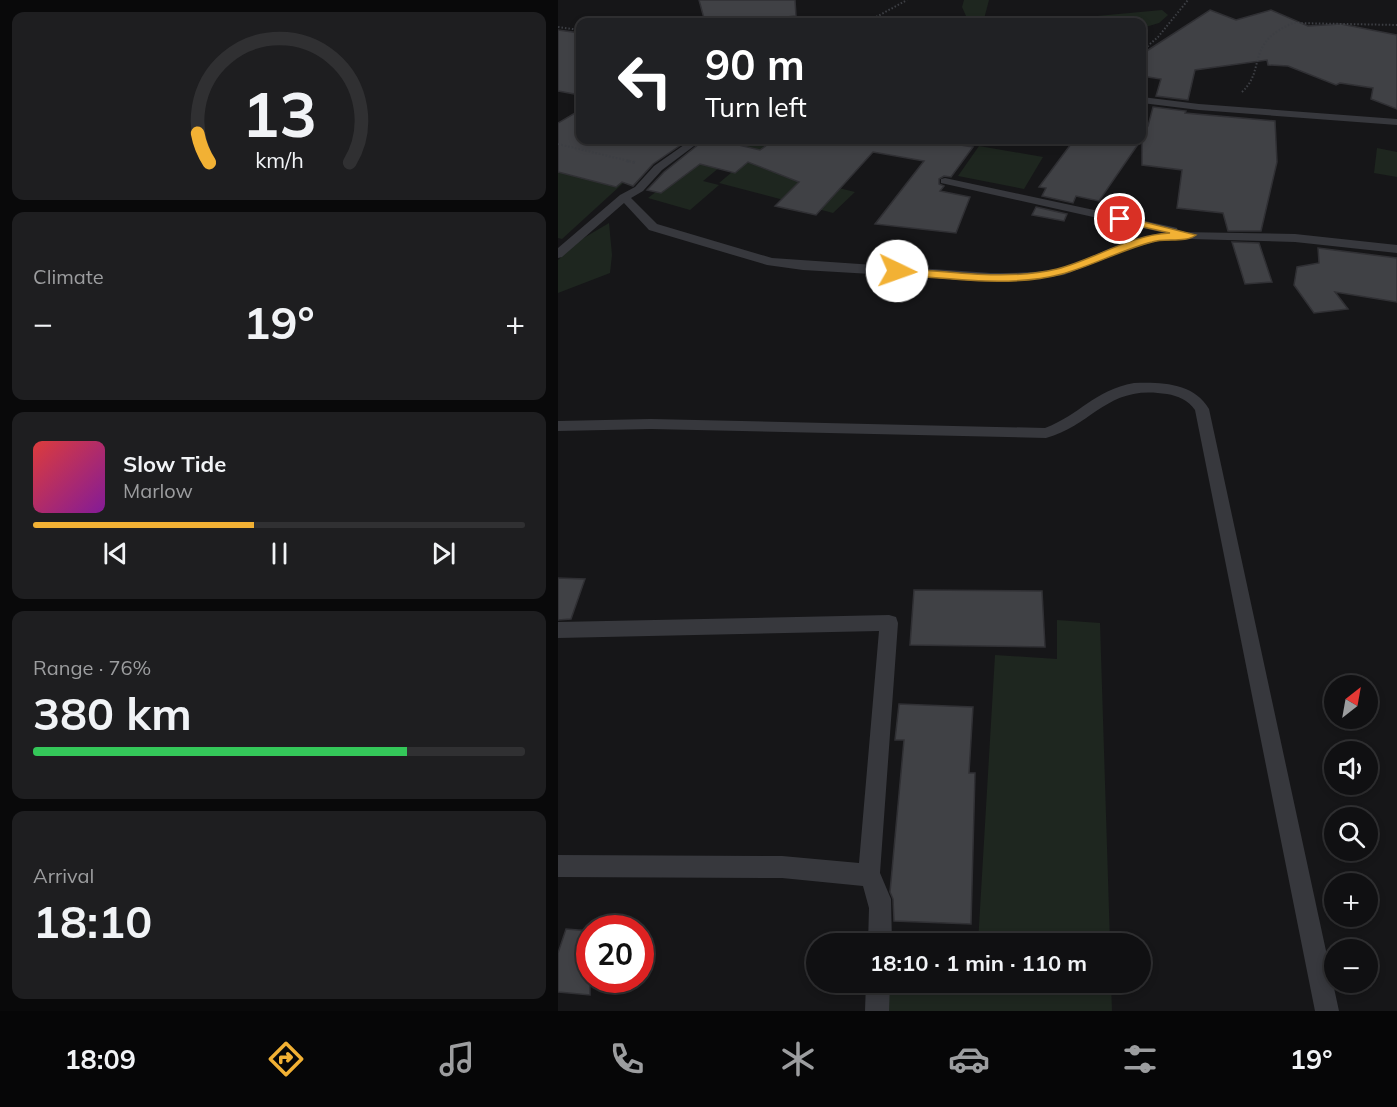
<!DOCTYPE html>
<meta charset="utf-8">
<style>
:root{--surface:#101012;--page:#1e1e20;--text:#f1f3f6;--muted:#9c9d9f;--line:#303032;--accent:#f2b134}
body{margin:0;font-family:Mulish,sans-serif;background:var(--page);color:var(--text);height:100vh;display:flex;flex-direction:column;font-size:22px;white-space:nowrap}
*{box-sizing:border-box;margin:0}
p{font-size:20px;color:var(--muted)}
.icon{flex:none;width:33px;height:33px;fill:none;stroke:currentColor;stroke-width:2;stroke-linecap:round;stroke-linejoin:round}
.map{position:relative;flex:1;overflow:hidden}
.details{display:flex;flex-direction:column;gap:12px;padding:12px;background:#09090a;width:558px}
.details>*{flex:none}
.banner{position:absolute;left:18px;top:18px;width:570px;height:126px;border-radius:12px;box-shadow:0 3px 9px #0003,0 0 0 2px var(--line);background:#202124;color:#fff;overflow:hidden}
.needle{width:39px;rotate:31deg}
.fabs{position:absolute;left:766px;top:675px;display:grid;gap:12px}
.fabs a{display:grid;place-items:center;width:54px;height:54px;border-radius:50%;background:var(--surface);box-shadow:0 3px 9px #0003,0 0 0 2px var(--line);font-size:30px}
.speed{position:absolute;left:18px;top:915px;display:flex;gap:12px;font-size:30px;font-weight:700;text-align:center}
.speed>*{display:grid;place-content:center;width:78px;height:78px;border-radius:50%;background:var(--surface);box-shadow:0 3px 9px #0003,0 0 0 2px var(--line);line-height:1}
.speed .limit{border:9px solid #d22;background:#fff;color:#111}
.pin{position:absolute;display:grid;place-items:center;width:51px;height:51px;color:#fff;margin:-26px;border:3px solid #fff;border-radius:50%;box-shadow:0 2px 6px #0007}
.me{position:absolute;width:66px;margin:-33px;rotate:93deg;stroke-linejoin:round;filter:drop-shadow(0 0 4px #0008)}
.turn{display:flex;align-items:center;gap:21px;height:126px;padding:0 30px;font-size:27px}
.turn .icon{width:78px;height:78px;stroke-width:2.5}
.turn b{display:block;font-size:42px;line-height:51px}
.big{font-size:45px;font-weight:700;line-height:1.1}
.details .widget{flex:1;display:flex;flex-direction:column;justify-content:center;gap:9px;min-width:0;padding:0 21px;border-radius:12px;background:var(--page)}
.details .dial{align-items:center;gap:0}
.dial svg{height:156px;overflow:visible;fill:none;stroke:var(--line);stroke-width:7;stroke-linecap:round;text-anchor:middle}
.dial text{fill:var(--text);stroke:none}
.song{display:flex;align-items:center;gap:18px}
.cover{width:72px;height:72px;border-radius:9px;background:linear-gradient(135deg,hsl(0 70% 55%),hsl(290 70% 35%))}
.played{height:6px;border-radius:3px;background:linear-gradient(90deg,var(--accent) 45%,var(--line) 45%)}
.keys{display:flex;justify-content:space-around;direction:ltr}
.heat{display:flex;justify-content:space-between;align-items:center;font-size:33px;direction:ltr}
.charge{height:9px;border-radius:4px;background:linear-gradient(90deg,#34c759 76%,var(--line) 0)}
.trip{position:absolute;left:248px;top:933px;width:345px;height:60px;border-radius:30px;background:var(--surface);box-shadow:0 3px 9px #0003,0 0 0 2px var(--line);font-weight:700;line-height:60px;text-align:center}
.dock{display:flex;height:96px;justify-content:space-around;align-items:center;background:#060607;color:var(--muted)}
.dock .icon{width:42px;height:42px}
.dock .selected{color:var(--accent)}
.dock b{font-size:27px;color:var(--text)}
main{display:flex;flex:1;min-height:0}
.map>svg:first-child{display:block}
.green{fill:#1e261f}
.building{fill:#404145;stroke:#303034;stroke-width:1.5}
.lines{fill:none;stroke-linecap:round;stroke-linejoin:round}
.path-far1{stroke:#3d3f44;stroke-width:2;stroke-dasharray:1.5 2;stroke-linecap:butt}
.path{stroke:#3d3f44;stroke-width:3;stroke-dasharray:2 4;stroke-linecap:butt}
.lane{fill:#37383d;fill-rule:evenodd}
.route{fill:#f2b134;stroke:#9d7322;stroke-width:1.5}
</style>
<main>
<section class="details">
<div class="widget dial"><svg viewBox="0 0 100 80">
<path d="M14 69A42 42 0 1 1 86 69"/>
<path d="M14 69A42 42 0 0 1 8 54" stroke="#f2b134"/>
<text x="50" y="56" font-size="32" font-weight="700">13</text>
<text x="50" y="72" font-size="11">km/h</text>
</svg></div>
<div class="widget"><p>Climate</p>
<div class="heat"><a>−</a><b class="big">19°</b><a>+</a></div>
</div>
<div class="widget">
<div class="song"><i class="cover"></i><div><b>Slow Tide</b><p>Marlow</p></div></div>
<div class="played"></div>
<div class="keys"><svg class="icon" aria-label="previous" viewBox="0 0 24 24"><path d="M18 5L8 12l10 7zM5 5v14"/></svg><svg class="icon" aria-label="pause" viewBox="0 0 24 24"><path d="M8 5v14M16 5v14"/></svg><svg class="icon" aria-label="next" viewBox="0 0 24 24"><path d="M6 5l10 7-10 7zM19 5v14"/></svg></div>
</div>
<div class="widget"><p>Range · 76%</p><b class="big">380 km</b><div class="charge"></div></div>
<div class="widget"><p>Arrival</p><b class="big">18:10</b></div>
</section>
<div class="map">
<svg width="839" height="1011" viewBox="0 0 839 1011">
<rect width="100%" height="100%" fill="#161618"/>
<g class="green">
<polygon points="406,0 431,0 426,19 408,16 404,7"/>
<polygon points="604,10 610,15 601,23 584,28 584,22 534,22 528,17"/>
<polygon points="183,140 226,140 216,148 212,171 297,192 275,213 161,183 192,157 168,151"/>
<polygon points="421,146 485,157 466,189 400,176"/>
<polygon points="819,148 839,152 839,177 816,173"/>
<polygon points="150,152 173,158 145,181 161,185 132,210 90,198"/>
<polygon points="86,164 4,239 0,238 0,165"/>
<polygon points="51,223 54,255 52,273 0,293 0,260 24,239"/>
<polygon points="499,620 542,623 552,943 420,943 437,655 499,659"/>
<polygon points="332,983 553,983 554,1011 329,1011"/>
</g>
<g class="building">
<polygon points="141,0 237,0 238,16 180,22 147,22"/>
<polygon points="652,10 678,20 713,10 750,26 783,24 839,35 839,109 813,99 815,88 782,83 778,85 730,66 710,65 709,60 637,70 630,100 598,96 603,79 584,76 584,54"/>
<polygon points="0,30 22,33 22,95 0,91"/>
<polygon points="595,107 628,111 627,113 717,121 719,162 703,231 670,231 665,213 619,208 624,170 584,165 584,125 590,126"/>
<polygon points="22,110 22,140 130,140 95,164 75,186 64,182 58,187 0,172 0,123"/>
<polygon points="146,140 159,140 202,150 216,140 371,140 415,147 393,177 386,176 381,179 381,184 386,186 382,191 412,197 398,233 317,224 366,161 315,152 258,215 217,206 241,182 190,162 177,173 142,164 103,193 89,190 106,172"/>
<polygon points="516,140 583,140 541,201 518,196 515,203 484,196 488,188 481,187"/>
<polygon points="478,207 509,214 506,221 474,215"/>
<polygon points="674,242 701,243 714,282 687,284"/>
<polygon points="760,248 839,258 839,302 777,292 790,309 756,313 736,285 739,267 761,263"/>
<polygon points="0,578 27,579 13,619 0,620"/>
<polygon points="356,590 484,591 487,647 352,645"/>
<polygon points="341,704 415,707 411,773 417,773 413,924 336,921 335,899 332,892 346,740 337,740"/>
<polygon points="8,929 32,931 32,995 0,992 0,953"/>
</g>
<g class="lines">
<g class="path-far1">
<polyline points="309,22 349,0"/>
<polyline points="0,27 22,30"/>
<polyline points="584,51 600,37 630,0"/>
<path d="M684,92C700,77 696,62 705,46C712,34 724,28 735,23L839,25"/>
<polyline points="0,144 75,162"/>
</g>
<polyline class="path" points="69,161 79,163"/>
<g class="lane">
<polygon points="584,97 641,104 839,119 839,125 641,110 584,103"/>
<path d="M133,140H144L104,170L85,191L73,198L99,224L214,258L433,273C454,273 477,273 498,269C535,260 568,235 607,233L383,183V179L387,178L615,227L619,228L620,232L737,234L839,245V253L737,242L633,239L600,241L571,249L506,275L468,280L433,281L245,270L209,265L91,230L66,203L4,257L0,258V248L62,195L77,187L96,166Z"/>
<path d="M576,383C604,382 636,383 651,409L781,1011H757L637,410C630,400 620,396 609,394C549,384 537,424 488,438L93,429L0,431V421L93,419L487,428C522,415 536,390 576,383Z"/>
<polygon points="331,615 338,617 340,623 322,873 333,899 334,944 310,944 311,908 305,886 224,878 0,877 0,855 224,856 301,863 321,631 0,638 0,622"/>
<polygon points="308,982 332,982 331,1011 307,1011"/>
</g>
</g>
<path class="route" d="M562,216L638,235C628,243 607,238 594,242C563,250 534,266 504,274C452,288 392,278 339,275L334,271L339,268C391,271 448,281 499,269C538,259 571,235 612,233L558,221V217Z"/>
</svg>
<div class="fabs">
<a><svg class="needle" viewBox="-14 -14 28 28"><path d="M0-13l5 13h-10z" fill="#e53935"/><path d="M0 13l5-13h-10z" fill="#9c9d9f"/></svg></a>
<a><svg class="icon" aria-label="sound" viewBox="0 0 24 24"><path d="M4 9h4l5-4v14l-5-4H4zM17 9q2 3 0 6"/></svg></a>
<a><svg class="icon" aria-label="search" viewBox="0 0 24 24"><circle cx="10" cy="10" r="6"/><path d="M15 15l6 6"/></svg></a>
<a>+</a>
<a>−</a>
</div>
<div class="speed"><div class="limit">20</div></div>
<div class="pin" style="left:562px;top:219px;background:#d93025"><svg class="icon" aria-label="arrive" viewBox="0 0 24 24"><path d="M6 21V4h12l-3 4 3 4H6"/></svg></div>
<svg class="me" style="left:339px;top:271px" viewBox="-20 -20 40 40"><circle r="19" fill="#fff"/><path d="M0-13L10 11 0 6-10 11z" fill="#f2b134"/></svg>
<div class="trip">18:10 · 1 min · 110 m</div>
<div class="banner">
<div class="turn"><svg class="icon" aria-label="left" viewBox="0 0 24 24"><path d="M17 20v-9H6M10 6l-5 5 5 5"/></svg><div><b>90 m</b>Turn left</div></div>
</div>
</div>
</main>
<nav class="dock">
<b>18:09</b>
<svg class="icon selected" aria-label="directions" viewBox="0 0 24 24"><path d="M12 3l9 9-9 9-9-9zM9 14v-3h6M13 9l2 2-2 2"/></svg>
<svg class="icon" aria-label="music" viewBox="0 0 24 24"><path d="M9 18V5l10-2v13"/><circle cx="6" cy="18" r="3"/><circle cx="16" cy="16" r="3"/></svg>
<svg class="icon" aria-label="phone" viewBox="0 0 24 24"><path d="M5 4h4l2 5-3 2q2 4 5 5l2-3 5 2v4C11 20 4 13 5 4z"/></svg>
<svg class="icon" aria-label="climate" viewBox="0 0 24 24"><path d="M12 3v18M4 7l16 10M4 17L20 7"/></svg>
<svg class="icon" aria-label="car" viewBox="0 0 24 24"><path d="M5 17H2v-5l4-1 3-4h7l3 4 3 1v5h-3M9 17h6M6 11h13"/><circle cx="7" cy="17" r="2"/><circle cx="17" cy="17" r="2"/></svg>
<svg class="icon" aria-label="filters" viewBox="0 0 24 24"><path d="M4 7h16M4 17h16"/><circle cx="9" cy="7" r="2"/><circle cx="15" cy="17" r="2"/></svg>
<b>19°</b>
</nav>
